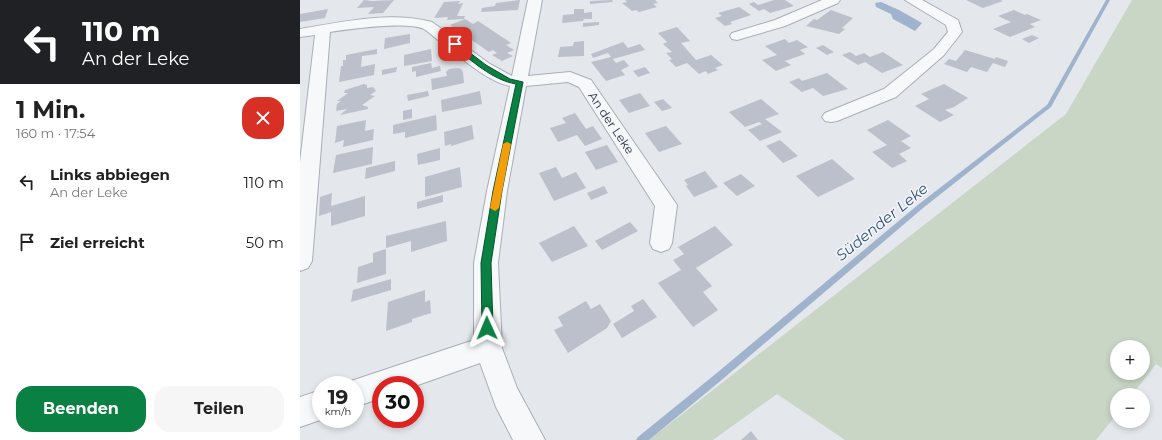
<!DOCTYPE html>
<html lang="de">
<meta charset="utf-8">
<style>
:root{--surface:#fff;--page:#f6f6f6;--text:#222;--muted:#767676;--accent:#0b8043}
body{margin:0;font-family:Montserrat,sans-serif;background:var(--page);color:var(--text);height:100vh;display:flex;flex-direction:column;font-size:15px;white-space:nowrap}
*{box-sizing:border-box;margin:0}
p{font-size:13px;color:var(--muted)}
.icon{flex:none;width:22px;height:22px;fill:none;stroke:currentColor;stroke-width:2;stroke-linecap:round;stroke-linejoin:round}
.map{position:relative;flex:1;overflow:hidden}
.details{display:flex;flex-direction:column;background:var(--surface);width:300px}
.details>*{flex:none}
.hud{background:#202124;color:#fff;overflow:hidden}
.tools{position:absolute;left:810px;top:340px;display:grid;gap:8px}
.tools a{display:grid;place-items:center;width:40px;height:40px;border-radius:50%;background:var(--surface);box-shadow:0 2px 6px #0003;font-size:20px}
.speed{position:absolute;left:12px;top:376px;display:flex;gap:8px;font-size:20px;font-weight:700;text-align:center}
.speed>*{display:grid;place-content:center;width:52px;height:52px;border-radius:50%;background:var(--surface);box-shadow:0 2px 6px #0003;line-height:1}
.speed small{font-size:10px;font-weight:400}
.speed .limit{border:6px solid #d22;background:#fff;color:#111}
.pin{position:absolute;display:grid;place-items:center;width:34px;height:34px;color:#fff;margin:-17px;border-radius:8px;box-shadow:0 2px 6px #0006}
.me{position:absolute;width:44px;margin:-22px;rotate:359deg;stroke-linejoin:round;filter:drop-shadow(0 0 3px #0008)}
.turn{display:flex;align-items:center;gap:14px;height:84px;padding:0 16px;font-size:18px}
.turn .icon{width:52px;height:52px;stroke-width:2.5}
.turn b{display:block;font-size:28px;line-height:34px}
.round{display:grid;place-items:center;flex:none;width:42px;height:42px;border-radius:16px;background:var(--page)}
.headline{display:flex;align-items:center;justify-content:space-between;height:68px;padding:0 16px}
h1{font-size:24px;font-weight:700;line-height:30px}
.button{display:flex;gap:8px;margin-top:auto;padding:8px 16px}
.button a{flex:1;height:46px;border-radius:16px;background:var(--accent);color:#fff;font-size:16px;font-weight:700;line-height:46px;text-align:center}
.button a+a{background:var(--page);color:var(--text)}
ul{padding:0;list-style:none}
li{display:flex;align-items:center;gap:12px;height:60px;padding:0 16px}
li div{flex:1}
li b{display:block;font-size:15px}
li em{font-style:normal}
main{display:flex;flex:1;min-height:0}
.map>svg:first-child{display:block}
.green{fill:#c9d6c5;fill-rule:evenodd}
.water{fill:#9fb4cc}
.lines{fill:none;stroke-linecap:round;stroke-linejoin:round}
.stream{fill:#9fb4cc;fill-rule:evenodd}
.building{fill:#bbc0ca}
.street-casing{stroke:#a9aeb7;stroke-width:2}
.street{fill:#f7f8fa;fill-rule:evenodd}
.route{fill:#0b8043;stroke:#07532c}
.slow{fill:#f59e0b}
.labels{text-anchor:middle;stroke-width:3;stroke-linejoin:round;paint-order:stroke}
.far-street-label{font-size:12px;fill:#2b3445;stroke:#f4f6f9}
.water-label{font-size:15px;font-style:italic;fill:#34527a;stroke:#f4f6f9}
</style>
<main>
<section class="details">
<div class="hud">
<div class="turn"><svg class="icon" aria-label="left" viewBox="0 0 24 24"><path d="M17 20v-9H6M10 6l-5 5 5 5"/></svg><div><b>110 m</b>An der Leke</div></div>
</div>
<div class="headline"><div><h1>1 Min.</h1><p>160 m · 17:54</p></div><a class="round" style="background:#d93025;color:#fff"><svg class="icon" aria-label="close" viewBox="0 0 24 24"><path d="M6 6l12 12M18 6L6 18"/></svg></a></div>
<ul>
<li><svg class="icon" aria-label="left" viewBox="0 0 24 24"><path d="M17 20v-9H6M10 6l-5 5 5 5"/></svg><div><b>Links abbiegen</b><p>An der Leke</p></div><em>110 m</em></li>
<li><svg class="icon" aria-label="arrive" viewBox="0 0 24 24"><path d="M6 21V4h12l-3 4 3 4H6"/></svg><div><b>Ziel erreicht</b></div><em>50 m</em></li>
</ul>
<div class="button"><a>Beenden</a><a>Teilen</a></div>
</section>
<div class="map">
<svg width="862" height="440" viewBox="0 0 862 440">
<rect width="100%" height="100%" fill="#e4e7ec"/>
<path class="green" d="M832 0H862V368L856 364 832 395H817V414L796 440H545L477 394 413 440H349L766 114ZM817 347H843V373H817Z"/>
<path class="water" d="M581 2 599 10 622 23 615 31 593 19 591 14 576 7 575 3Z"/>
<g class="lines">
<path class="stream" d="M806 0H810L751 107 623 208 424 378 349 440H336L338 437 418 372 619 204 747 105Z"/>
</g>
<path class="building" d="M64 0 72 1 94 0 83 13 68 14 74 7 57 8Z
M220 0 218 10 181 12 182 8 195 6 196 3Z
M312 0 313 2 290 4V1Z
M325 0H355L358 3 353 4 357 7 339 12 336 10 332 11 322 3 327 2Z
M474 0H485L494 6 470 13 464 9 459 11 449 4 454 2 458 5Z
M666 0H700L703 1 683 8Z
M160 1 158 4 163 3 157 16H165L164 19 147 20 148 17 134 18 144 2Z
M439 7 451 15 430 22 432 24 425 26 415 18 422 16 418 13Z
M28 9 25 18 0 22V14Z
M274 9H284V13L292 12V19H284L283 21 262 23 263 15 274 14Z
M531 10 553 18 542 28 545 29 539 34 506 26 514 19 517 20Z
M714 10 725 15 727 14 741 20 730 24 735 27 710 37 693 29 711 22 698 16Z
M165 19 173 24 178 21 211 43 206 45 214 50 207 53 213 56 202 61 192 55 197 53 193 50 189 52 150 25Z
M299 22V25L283 27V23Z
M377 27 390 41 381 43 396 60 411 55 423 65 415 68 418 70 408 74 406 71 399 74 387 63 376 67 369 60 372 59 366 53 372 52 363 44 367 42 358 33Z
M110 34V43L84 49 85 38Z
M732 35 739 38 729 43 722 39Z
M485 39 489 43 497 40 508 47 500 50 505 54 485 61 491 65 476 71 462 60 477 55 465 46Z
M284 41V56L258 57 260 47 273 46 274 42Z
M323 42 328 48 340 44 345 50 313 59 316 63 324 60 329 66 321 70 325 75 306 81 291 62 311 57 308 53 293 58 291 54Z
M523 45 534 52 527 55 516 48Z
M77 49V54L62 56 61 67 75 64 74 75 39 82 41 66H43V60H46V55Z
M131 49 132 61 104 66V55Z
M665 50 695 59 696 57 708 61 705 67 693 63 687 72 671 67 667 72 644 64 649 59 656 61Z
M550 52 556 56 564 53 570 57 583 52 603 65 582 73 565 62 558 65 542 55Z
M131 63 132 68 140 66 141 71 116 77V71L112 72V67Z
M97 67 96 72 82 75V70Z
M345 67 350 73 338 77 333 71Z
M158 68 161 69 163 72 164 83 132 90 131 79 147 76 146 72 149 69Z
M527 73 548 89 523 96 513 88 502 92 489 82 499 78 502 81Z
M64 84 67 85V88L73 87 76 91 70 95 75 96 62 105 68 107V109L40 115 47 109 36 111 37 104 41 101H37L48 93H44L45 90Z
M644 84 668 98 654 107 645 110 654 115 640 122 615 106 629 99 621 94Z
M128 91 129 96 108 101 107 95Z
M180 91 182 104 142 112 141 100Z
M340 93 350 106 329 113 319 100Z
M363 99 372 108 362 111 354 102Z
M461 99 479 114 465 119 482 132 460 141 448 130 462 124 459 122 445 127 429 112Z
M112 109V118L103 120V111Z
M275 113 286 129 293 126 302 139 285 146 277 135 258 142 250 128 266 123 262 118Z
M136 115 137 130 105 138V132L93 134V125Z
M66 120 65 131 74 129 73 140 43 147 44 140 35 143 37 126Z
M588 120 611 136 601 141 611 148 599 154 607 161 592 168 572 152 587 145 567 130Z
M172 125 174 139 151 146V144L145 146 144 132Z
M366 126 382 144 359 152 345 133Z
M480 140 498 156 483 163 466 146Z
M307 145 318 162 296 170 285 152Z
M73 147 72 164 33 173 36 155Z
M140 148V160L118 165 117 154Z
M532 159 555 179 518 197 496 176Z
M95 161V171L65 179 66 168Z
M160 167 162 187 125 197V177Z
M256 167 262 178 276 172 286 188 254 201 239 173Z
M405 171 418 187 394 197 386 186 388 185 384 180Z
M441 174 455 186 437 196 423 183Z
M304 186 308 193 291 200 287 193Z
M32 193 31 206 65 196V216L31 226V212L19 216 20 197Z
M143 195V202L117 209V202Z
M146 221 147 241 111 252V241L86 248V236Z
M330 222 338 231 302 250 295 241Z
M274 226 288 246 252 262 239 243Z
M415 226 433 245 396 268 412 286 403 292 418 310 393 327 358 283 381 270 373 260 384 254 378 247Z
M86 249V274L57 283 58 267 73 262V253Z
M91 279V290L51 302 53 290Z
M125 290V302L130 300 131 313 112 319V322L86 331 88 302Z
M343 299 357 317 322 338 313 324 334 311 331 306Z
M286 301 291 309 300 304 311 321 307 328 268 353 254 330 263 326 258 317Z
M451 431 458 440H441Z"/>
<g class="lines">
<defs>
<path id="street" d="M228 0H242L228 76 270 72 291 80 377 205 372 243 369 249 361 252 353 249 350 243 355 206 279 87 268 82 226 86 207 191 198 263 202 348 217 388 245 440H213L196 407 180 363 115 386 81 385V398L55 407V385H44L45 383 174 340V263L187 191 210 86C187 82 157 54 138 40 134 37 129 32 124 29 106 21 50 29 30 32L12 261 8 268 0 271V162L15 35 0 37V29C43 22 89 11 132 22L190 64 212 76Z
M522 0H540L538 3 485 26 437 40 432 39 430 36 432 33 475 20Z
M605 0H622L658 20 662 32 644 55 596 97 537 121 531 122 525 121 522 117 525 113 584 89 634 49 648 32 646 25Z
M21 390V419H23L0 427V397Z"/>
</defs>
<use href="#street" class="street-casing"/>
<use href="#street" class="street"/>
</g>
<path class="route" d="M153 43H157L186 65 210 79 223 82 202 191 191 263 193 328 191 331 187 333 183 331 182 328 181 263 193 191 216 84C192 80 171 60 153 46Z"/>
<path class="slow" d="M207 142 211 144 199 208 195 211 190 208 203 144Z"/>
<g class="labels">
<g class="far-street-label">
<text transform="translate(311 123) rotate(56)" y="4">An der Leke</text>
</g>
<g class="water-label">
<text transform="translate(582 222) rotate(-39)" y="5">Südender Leke</text>
</g>
</g>
</svg>
<div class="tools">
<a>+</a>
<a>−</a>
</div>
<div class="speed"><div>19<small>km/h</small></div><div class="limit">30</div></div>
<div class="pin" style="left:155px;top:44px;background:#d93025"><svg class="icon" aria-label="arrive" viewBox="0 0 24 24"><path d="M6 21V4h12l-3 4 3 4H6"/></svg></div>
<svg class="me" style="left:187px;top:328px" viewBox="-20 -20 40 40"><path d="M0-17L14 15 0 8-14 15z" fill="#0b8043" stroke="#fff" stroke-width="4"/></svg>
</div>
</main>
